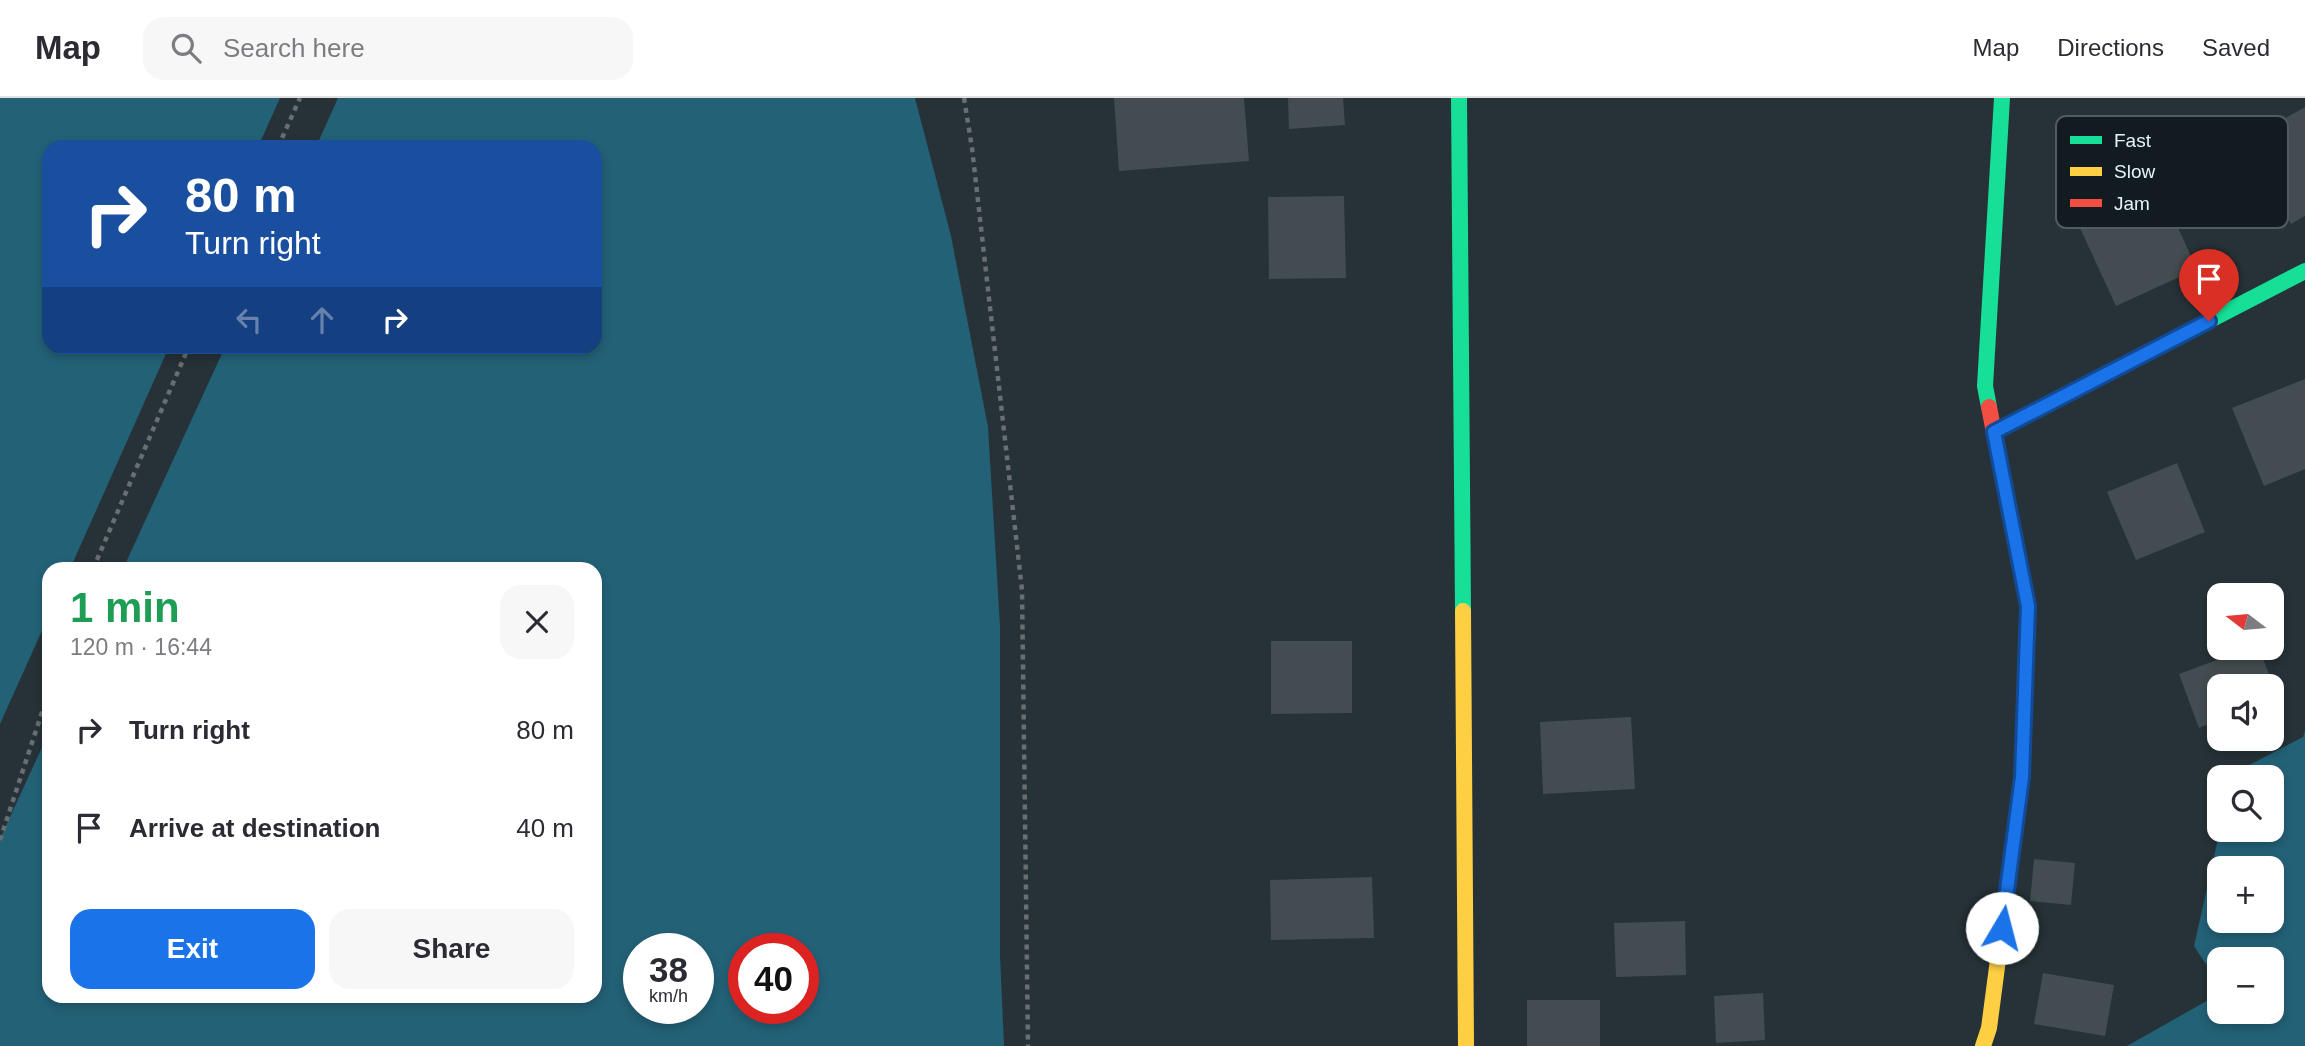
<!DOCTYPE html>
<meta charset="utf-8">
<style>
:root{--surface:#fff;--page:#f7f7f7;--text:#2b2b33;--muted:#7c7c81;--line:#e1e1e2;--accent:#1a73e8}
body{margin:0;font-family:Arial,sans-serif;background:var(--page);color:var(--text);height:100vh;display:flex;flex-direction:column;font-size:26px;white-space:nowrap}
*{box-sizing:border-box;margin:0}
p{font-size:23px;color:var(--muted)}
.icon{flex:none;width:38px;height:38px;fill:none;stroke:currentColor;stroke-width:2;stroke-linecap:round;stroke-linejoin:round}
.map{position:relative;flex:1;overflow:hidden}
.sheet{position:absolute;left:42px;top:464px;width:560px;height:441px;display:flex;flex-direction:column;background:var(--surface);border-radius:21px;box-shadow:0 4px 10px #0003}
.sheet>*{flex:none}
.guide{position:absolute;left:42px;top:42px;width:560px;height:214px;border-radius:21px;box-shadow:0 4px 10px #0003;background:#1a4fa0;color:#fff;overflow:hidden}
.needle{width:46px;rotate:286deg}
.fabs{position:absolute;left:2207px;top:485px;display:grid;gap:14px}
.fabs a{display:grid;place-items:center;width:77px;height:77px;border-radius:14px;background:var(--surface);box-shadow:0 4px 10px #0003;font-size:35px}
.speed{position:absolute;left:623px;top:835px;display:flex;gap:14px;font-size:35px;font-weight:700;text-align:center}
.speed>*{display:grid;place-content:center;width:91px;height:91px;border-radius:50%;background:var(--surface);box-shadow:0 4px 10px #0003;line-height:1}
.speed small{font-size:18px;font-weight:400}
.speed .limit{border:10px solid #d22;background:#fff;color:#111}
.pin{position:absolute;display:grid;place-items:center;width:60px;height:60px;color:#fff;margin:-72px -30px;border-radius:50% 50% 50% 0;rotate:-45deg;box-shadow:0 0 7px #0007}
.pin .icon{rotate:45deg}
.me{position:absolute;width:77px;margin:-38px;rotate:8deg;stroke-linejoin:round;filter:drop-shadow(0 0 5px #0008)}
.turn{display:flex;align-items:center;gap:24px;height:147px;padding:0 28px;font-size:32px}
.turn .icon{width:91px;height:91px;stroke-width:2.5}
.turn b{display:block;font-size:49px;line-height:60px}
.lanes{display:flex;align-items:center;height:66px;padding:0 28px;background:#0003;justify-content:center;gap:35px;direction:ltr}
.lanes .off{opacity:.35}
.round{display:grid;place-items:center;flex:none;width:74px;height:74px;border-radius:21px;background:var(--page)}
.headline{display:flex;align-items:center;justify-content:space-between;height:119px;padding:0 28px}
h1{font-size:42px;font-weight:600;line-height:52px;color:#1e9e55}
.primary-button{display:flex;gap:14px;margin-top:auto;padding:14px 28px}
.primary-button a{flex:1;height:80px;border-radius:21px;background:var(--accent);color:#fff;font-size:28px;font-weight:600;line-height:80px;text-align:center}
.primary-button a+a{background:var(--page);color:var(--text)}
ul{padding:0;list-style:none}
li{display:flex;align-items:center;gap:21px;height:98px;padding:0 28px}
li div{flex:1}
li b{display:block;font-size:26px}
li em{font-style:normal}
header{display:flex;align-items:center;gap:42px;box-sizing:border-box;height:98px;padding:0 35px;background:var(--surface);border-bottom:2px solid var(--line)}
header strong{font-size:33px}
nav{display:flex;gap:38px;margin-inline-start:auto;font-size:24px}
.search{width:490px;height:63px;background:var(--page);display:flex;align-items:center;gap:18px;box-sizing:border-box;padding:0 24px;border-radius:21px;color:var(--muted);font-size:26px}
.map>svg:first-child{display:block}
.forest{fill:#236177;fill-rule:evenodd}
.building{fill:#434c50}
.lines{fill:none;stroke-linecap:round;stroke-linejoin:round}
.path{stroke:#686e71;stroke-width:4.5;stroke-dasharray:5 5;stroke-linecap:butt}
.fast{stroke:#16e098;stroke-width:16}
.slow{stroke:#ffcf43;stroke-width:16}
.jam{stroke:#f24e42;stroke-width:16}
.route-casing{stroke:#114b97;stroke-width:18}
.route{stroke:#1a73e8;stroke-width:12}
.key{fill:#121b1f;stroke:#525c60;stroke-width:2}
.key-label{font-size:19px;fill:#e6f2f8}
</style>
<header>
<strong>Map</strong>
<div class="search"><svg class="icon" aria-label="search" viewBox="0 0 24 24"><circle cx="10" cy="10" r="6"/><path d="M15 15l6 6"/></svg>Search here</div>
<nav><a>Map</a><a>Directions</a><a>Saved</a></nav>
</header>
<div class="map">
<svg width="2305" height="948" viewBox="0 0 2305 948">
<rect width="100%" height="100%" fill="#263237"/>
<path class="forest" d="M0 0H280L258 49H49V248L169 249 70 471H49V517L0 626Z
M338 0H915L951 138 988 329 1000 528V857L1004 948H0V741L49 634V898H595V471H123L225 249 595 248V49H316ZM639 850H698V910H639ZM744 850H803V910H744Z
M2305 633V948H2127L2219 896V914H2272V861H2219V886L2194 848 2220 732H2272V679H2231L2232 676 2303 639ZM2219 770H2272V822H2219Z"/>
<path class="building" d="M1114 0H1244L1249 63 1119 73Z
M1288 0H1343L1345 27 1289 31Z
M2305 9V118L2291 126 2245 43Z
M2155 80 2197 171 2116 208 2074 117Z
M1344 98 1346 180 1269 181 1268 99Z
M2305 281V371L2264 388 2232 310Z
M2177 365 2205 434 2136 462 2107 394Z
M1271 543H1352V615L1271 616Z
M2249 550H2259L2278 600 2272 603V588H2219V622L2199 630 2179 576Z
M1631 619 1635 691 1543 696 1540 624Z
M2034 761 2075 765 2071 807 2030 803Z
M1372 779 1374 840 1271 842 1270 782Z
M1685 823 1686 877 1616 879 1614 825Z
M2043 875 2114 887 2105 938 2034 926Z
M1763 895 1765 942 1716 945 1714 898Z
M1527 902H1600V948H1527Z"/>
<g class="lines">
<path class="path" d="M964 0 972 50 1022 492 1028 948
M278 49 300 0
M93 471 189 248
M0 742 49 593"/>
<path class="fast" d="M1459 0 1463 513
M1989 309 1985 288 2002 0
M1994 334 2305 173"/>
<path class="slow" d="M1463 513 1466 948
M1983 948 1989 930 2022 679 2024 618"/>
<path class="jam" d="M1989 309 2028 508 2024 618"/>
</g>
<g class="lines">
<defs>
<path id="route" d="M2002 830 2022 679 2028 508 1994 334 2209 223"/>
</defs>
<use href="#route" class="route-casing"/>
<use href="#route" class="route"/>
</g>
<rect x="2056" y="18" width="232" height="112" rx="10" class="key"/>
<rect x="2070" y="38" width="32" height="8" fill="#16e098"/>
<rect x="2070" y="69" width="32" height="9" fill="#ffcf43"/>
<rect x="2070" y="101" width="32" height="8" fill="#f24e42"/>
<g class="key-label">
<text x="2114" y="49">Fast</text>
<text x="2114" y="80">Slow</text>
<text x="2114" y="112">Jam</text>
</g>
</svg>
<div class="fabs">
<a><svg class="needle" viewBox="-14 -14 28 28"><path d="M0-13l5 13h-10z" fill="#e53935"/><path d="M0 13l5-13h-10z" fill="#7c7c81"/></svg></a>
<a><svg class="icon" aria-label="sound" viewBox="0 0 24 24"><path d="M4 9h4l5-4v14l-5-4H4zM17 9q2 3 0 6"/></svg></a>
<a><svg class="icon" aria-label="search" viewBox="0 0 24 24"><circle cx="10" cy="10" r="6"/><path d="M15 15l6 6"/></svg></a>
<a>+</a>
<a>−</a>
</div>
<div class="speed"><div>38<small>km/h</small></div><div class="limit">40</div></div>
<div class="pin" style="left:2209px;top:223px;background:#d93025"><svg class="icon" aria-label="arrive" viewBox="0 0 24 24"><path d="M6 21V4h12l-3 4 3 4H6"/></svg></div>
<svg class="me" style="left:2002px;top:830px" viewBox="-20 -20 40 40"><circle r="19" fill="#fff"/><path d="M0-13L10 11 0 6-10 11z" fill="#1a73e8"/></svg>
<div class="guide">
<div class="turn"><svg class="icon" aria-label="right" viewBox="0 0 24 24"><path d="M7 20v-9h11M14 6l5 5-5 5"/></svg><div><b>80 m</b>Turn right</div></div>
<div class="lanes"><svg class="icon off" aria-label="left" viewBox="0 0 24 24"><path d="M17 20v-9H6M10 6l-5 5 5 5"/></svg><svg class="icon off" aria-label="ahead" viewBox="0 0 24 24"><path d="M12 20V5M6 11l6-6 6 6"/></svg><svg class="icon" aria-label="right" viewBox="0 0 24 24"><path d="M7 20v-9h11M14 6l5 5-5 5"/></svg></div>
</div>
<section class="sheet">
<div class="headline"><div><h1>1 min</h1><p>120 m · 16:44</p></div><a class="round"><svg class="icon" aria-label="close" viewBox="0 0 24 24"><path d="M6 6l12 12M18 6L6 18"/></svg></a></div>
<ul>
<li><svg class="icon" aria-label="right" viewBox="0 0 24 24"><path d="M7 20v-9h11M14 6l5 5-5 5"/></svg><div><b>Turn right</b></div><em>80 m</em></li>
<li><svg class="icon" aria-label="arrive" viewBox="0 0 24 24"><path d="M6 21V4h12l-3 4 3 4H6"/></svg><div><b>Arrive at destination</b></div><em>40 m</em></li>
</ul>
<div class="primary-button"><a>Exit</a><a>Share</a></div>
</section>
</div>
